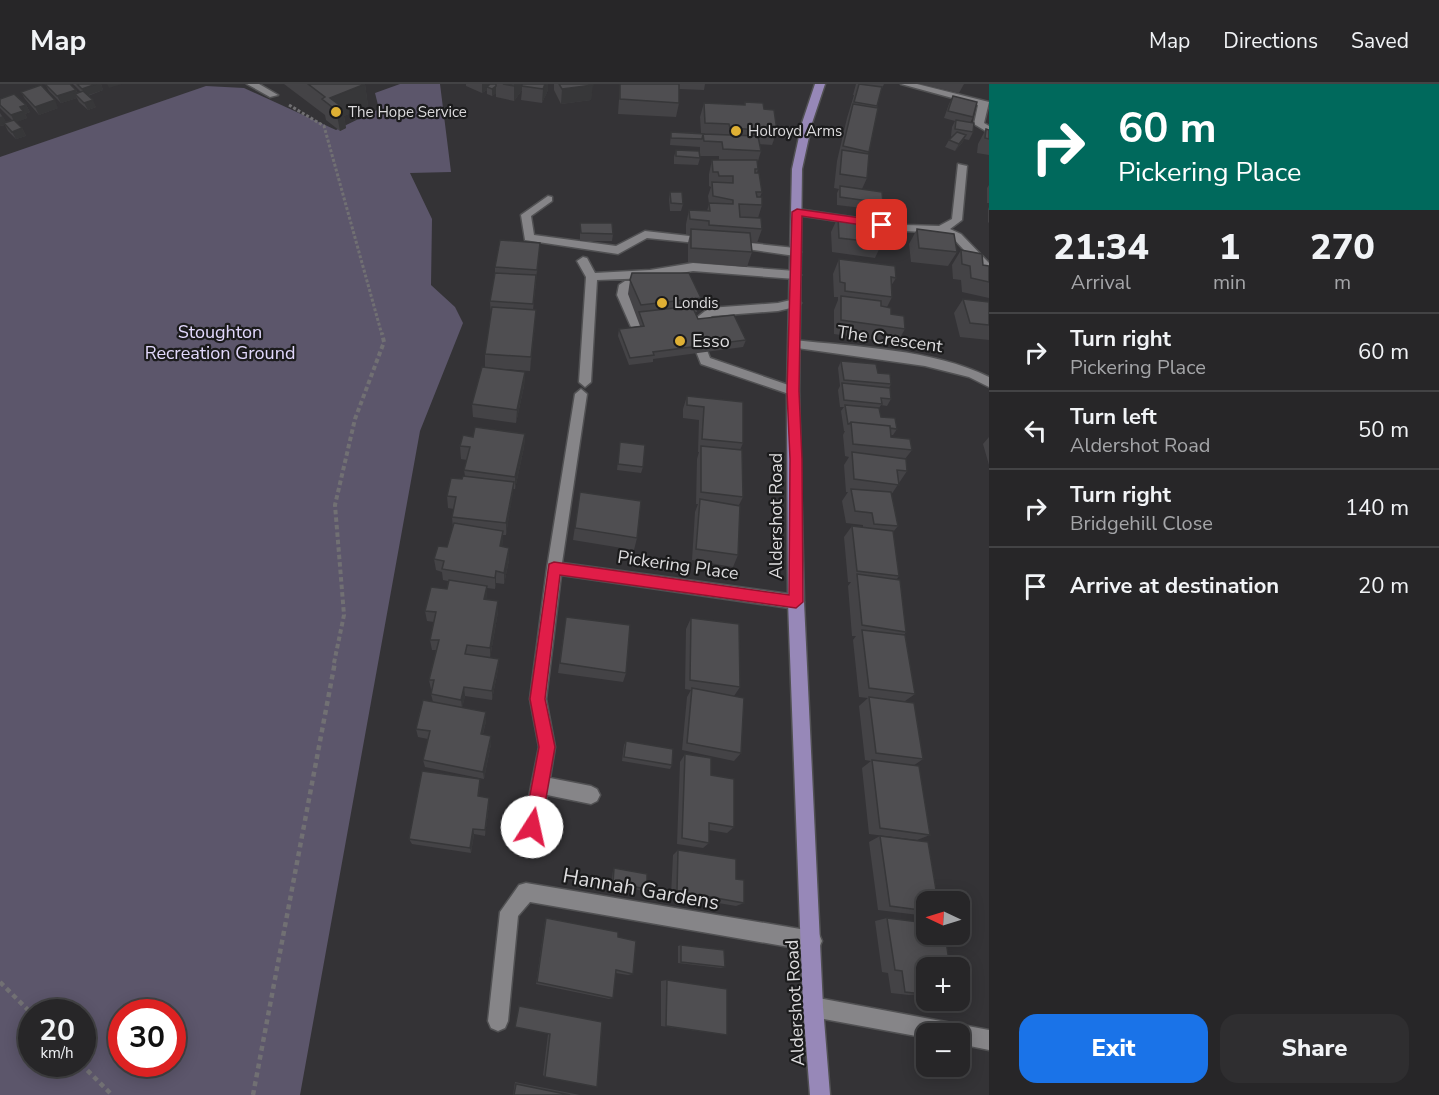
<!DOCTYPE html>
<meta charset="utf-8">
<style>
:root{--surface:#272628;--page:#2f2e30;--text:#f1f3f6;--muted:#a4a5a8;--line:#434345;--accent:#1a73e8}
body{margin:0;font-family:"Nunito Sans",sans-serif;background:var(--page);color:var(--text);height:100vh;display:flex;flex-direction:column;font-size:22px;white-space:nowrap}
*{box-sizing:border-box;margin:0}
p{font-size:20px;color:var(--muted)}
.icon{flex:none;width:33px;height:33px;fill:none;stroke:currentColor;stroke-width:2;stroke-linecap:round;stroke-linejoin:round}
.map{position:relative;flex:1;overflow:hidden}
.details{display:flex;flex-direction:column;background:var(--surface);width:450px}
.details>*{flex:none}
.top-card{background:#00695c;color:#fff;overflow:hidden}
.needle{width:39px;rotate:274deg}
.buttons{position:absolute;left:916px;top:807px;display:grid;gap:12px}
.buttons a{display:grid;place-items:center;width:54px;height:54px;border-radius:12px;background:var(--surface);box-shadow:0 3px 15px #0003,0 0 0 2px var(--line);font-size:30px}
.speed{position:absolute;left:18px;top:915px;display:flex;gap:12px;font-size:30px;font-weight:700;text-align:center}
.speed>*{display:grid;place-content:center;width:78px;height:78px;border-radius:50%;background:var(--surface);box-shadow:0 3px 15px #0003,0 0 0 2px var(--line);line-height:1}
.speed small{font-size:15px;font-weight:400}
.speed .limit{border:9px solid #d22;background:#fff;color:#111}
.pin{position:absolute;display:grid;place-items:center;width:51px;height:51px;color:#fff;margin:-26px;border-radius:12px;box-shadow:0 3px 9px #0006}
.me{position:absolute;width:66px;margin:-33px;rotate:10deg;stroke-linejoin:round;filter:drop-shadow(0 0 4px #0008)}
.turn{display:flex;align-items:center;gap:21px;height:126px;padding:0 30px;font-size:27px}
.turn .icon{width:78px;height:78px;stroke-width:2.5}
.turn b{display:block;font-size:42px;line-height:51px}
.eta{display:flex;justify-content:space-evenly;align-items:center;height:102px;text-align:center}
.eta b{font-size:36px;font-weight:800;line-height:42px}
.button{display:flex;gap:12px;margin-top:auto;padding:12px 30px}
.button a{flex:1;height:69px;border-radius:18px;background:var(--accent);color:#fff;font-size:24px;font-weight:800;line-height:69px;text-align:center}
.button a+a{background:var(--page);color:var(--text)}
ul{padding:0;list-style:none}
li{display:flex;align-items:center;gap:18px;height:78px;padding:0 30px;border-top:2px solid var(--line)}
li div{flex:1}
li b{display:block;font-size:22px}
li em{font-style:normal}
header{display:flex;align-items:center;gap:36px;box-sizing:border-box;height:84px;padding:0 30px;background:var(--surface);border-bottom:2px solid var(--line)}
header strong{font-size:28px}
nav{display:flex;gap:33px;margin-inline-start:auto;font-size:21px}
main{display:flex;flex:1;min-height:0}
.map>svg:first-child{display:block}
.green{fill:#5c566b;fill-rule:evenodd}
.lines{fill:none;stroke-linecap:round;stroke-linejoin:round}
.minor-casing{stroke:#515153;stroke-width:3}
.major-casing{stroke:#515153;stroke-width:3}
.path-far2{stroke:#717073;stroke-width:3;stroke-dasharray:3 2;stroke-linecap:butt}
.path-far1{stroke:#717073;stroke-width:4;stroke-dasharray:4.5 3;stroke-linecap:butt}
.path{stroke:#717073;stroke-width:4.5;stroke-dasharray:5 4;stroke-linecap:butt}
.minor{fill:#868588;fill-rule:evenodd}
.major{fill:#9788b8;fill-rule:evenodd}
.wall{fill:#444346}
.shaded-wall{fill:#373739}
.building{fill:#4f4e51;stroke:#373739;stroke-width:1.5}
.route{fill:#e11d48;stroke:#92132f;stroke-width:1.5}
.poi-dot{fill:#dfb034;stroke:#1b1b1c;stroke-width:2}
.labels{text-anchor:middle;stroke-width:4.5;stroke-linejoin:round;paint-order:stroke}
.far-poi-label{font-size:15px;fill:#dcdbdd;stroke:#1b1b1c;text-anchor:start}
.park-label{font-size:18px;fill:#e2d8fc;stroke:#1b1b1c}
.street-label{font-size:18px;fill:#dcdbdd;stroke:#1b1b1c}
.poi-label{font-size:18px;fill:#dcdbdd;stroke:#1b1b1c;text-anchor:start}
.near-street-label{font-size:21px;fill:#dcdbdd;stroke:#1b1b1c}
</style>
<header>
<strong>Map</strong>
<nav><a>Map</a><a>Directions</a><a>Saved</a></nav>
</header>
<main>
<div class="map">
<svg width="989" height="1011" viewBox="0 0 989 1011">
<rect width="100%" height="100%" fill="#343336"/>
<path class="green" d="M400 0H440L451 88 410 89 432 135 431 201 455 223 463 239 420 347 300 1011H0V73L206 2 244 4 336 46 379 25 375 9ZM32 928H82V980H32ZM122 928H172V980H122Z"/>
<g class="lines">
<defs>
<path id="minor" d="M247 0H259L278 11 270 13Z
M901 0H917L989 18 984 39 989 42V49L974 40 978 21Z
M958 80 967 82 962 136 950 145 961 150 989 179V190L985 189 953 154 940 149 905 147 797 131 792 128 797 125 905 141 939 142 952 135Z
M548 112 552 113V117L531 132 534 151 616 162 645 147 707 154 712 157 707 160 647 154 618 170 525 156 521 131Z
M731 157 795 164 801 168 795 172 727 162 725 160Z
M583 173 587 174 595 189 650 186 693 179 795 187 801 191 795 195 693 187 650 194 597 196 591 298 585 303 579 298 586 193 577 177Z
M645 197 649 198V204L630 205 629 211 639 236 664 238V244L631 243 617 211 619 201 625 197Z
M795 215 801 219 799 222 778 227 712 232 698 243 710 274 797 304V310H789L701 280 686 242 709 224 778 219Z
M794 256C856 263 933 265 989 293V303L969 293 925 282 790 263V257Z
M581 305 587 310 562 479 796 511 801 513 804 518 801 523 796 525 561 491 546 615 555 663 550 694 591 702 597 705 600 711 597 717 591 720 547 711 538 749 532 752 526 749 523 743 539 663 530 615 547 484 575 310Z
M526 799 812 847 819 850 822 857 819 864 812 867 530 818 518 832 508 937 505 944 498 947 491 944 488 937 500 828 519 801Z
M813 913 989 946V966L960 960V950H927V954L813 933 806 930 803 923 806 916Z"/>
<path id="major" d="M815 0H825L812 39 802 85 799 307 804 518 823 923 830 1011H810L803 923 788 518 787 307 792 85 802 39Z"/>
</defs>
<use href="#minor" class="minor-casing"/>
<use href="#major" class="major-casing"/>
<path class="path-far2" d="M289 21 324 42 382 251"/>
<path class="path-far1" d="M334 579 344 531 335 421 355 335 384 258 382 249"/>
<path class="path" d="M0 898 32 930
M81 980 112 1011
M253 1011 335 578"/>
<use href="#minor" class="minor"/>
<use href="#major" class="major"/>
</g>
<path class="wall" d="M45 0 76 6 78 10 81 8 73 0H101L103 6 88 12 96 23 88 26 79 18 77 14 61 19 49 7Z
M284 0H365L368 22 344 32 346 44 340 47 326 36 325 31Z
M466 0H548V6L542 19 521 16 522 6 514 17 496 13V9L492 12 487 10V6L482 9 466 2Z
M554 0H592L591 16 561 20 554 6Z
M620 0H705L704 6 679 5V19L676 33 618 30Z
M856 0H884L880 9 877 24 868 70 867 94 862 105 883 119 879 126 837 121V109L839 105 834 104 837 77 847 34 854 11H853Z
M921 0H964L959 9Z
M21 8 58 24 39 31 25 15Z
M953 12 973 33 970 39 973 48 969 56 964 55 962 59 955 67 945 63 949 56 952 53 951 52 952 43 955 37 944 34 949 20Z
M0 15 26 21 30 28 25 30 27 34 16 38 22 44 26 52 16 55 8 47 5 41 0 42V29L6 38 12 36 0 24Z
M745 18 764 25 777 47 772 61 759 60 761 67 758 77V85L757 89 762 108 760 113 762 121 758 134 762 145 757 159H751L752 168 747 183 688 178V159L690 150H686V140L689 126 707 127 709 120 708 112 711 103 709 102V90L712 76H719V72H700V63L670 61 671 48 701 49 700 33 704 19 744 21Z
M986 45 989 46V71L977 69 978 60Z
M676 66 700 74 698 81 674 80V73Z
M989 101V119H987V104Z
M670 108 683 120 681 127H670L669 115Z
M989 123V139L988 138V125Z
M838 133 871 144 882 159 875 174 832 168 831 148Z
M580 139 613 150 612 157H580Z
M917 145 957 168 948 182 911 178 909 160Z
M540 159 533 226 535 240 530 287 490 284 525 288 524 302 516 339 473 333 472 320 485 284V270L491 231 490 217 495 189V183Z
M961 166 983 181 989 182V214L962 208 961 196 953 195 952 181Z
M839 175 896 194 891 202 892 213 887 223 891 230 905 245 897 259 834 250V226L838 216V213H834L833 190Z
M630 196 701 214 697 228H695L698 235 746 256 743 263 653 275V278L629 281 618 252 619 245 640 242 628 210Z
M963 215 989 218V256L960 253 954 229Z
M841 277 878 289 891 300 889 304 891 315 887 322 881 321 879 324 881 333 897 345 893 351H891V353L912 366 905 375 907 387 891 411 898 442 893 448 899 492 896 496 906 548 904 551 915 610 905 617 923 675 913 682 930 751 917 756 869 750 862 684 871 677 865 676 859 622 868 614 859 613 853 556 856 552H852L848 502 851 498H848L844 453 852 442 863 443V441L846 439 842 417 848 408H846L844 381 849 373 845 372 843 351 845 347H844L841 327 844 323H840L838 306 840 302 838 284Z
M687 312 743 318V359L740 366 743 413 739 421 738 471 733 483 692 476 695 428 698 420H696L697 375 699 368H698L699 336 683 334V325Z
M525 350 524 363 515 405H513L506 451H503L502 463 509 464V476L504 500 496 499 495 505 487 504 486 516 498 517V528L490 574 499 575 498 585 492 616 465 612 462 624 486 637 483 650 491 660 484 695 425 683 423 676 428 655 418 653 416 645 433 618 431 610 432 605H431L429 596 436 566H432L430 556 434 538 427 537 425 527 447 505 448 497 443 496 442 488 436 486 434 475 447 463 453 444 452 433 454 425 448 424 447 412 465 392 464 386 467 376 461 375 460 362 473 353Z
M989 353V381L983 360Z
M620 358 643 383 641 389 617 386Z
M580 408 637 454 634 466 573 456Z
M566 533 626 589 623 598 558 589Z
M691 534 740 603 734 612 741 669 734 677 682 666 687 613 691 606 685 605 686 545Z
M626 657 672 681 670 685 622 677 624 661Z
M685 670 711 691 734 743 727 749 709 746V759L703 764 677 760 680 678Z
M480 695 479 712 489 714V720L485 752 474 750 471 769 412 760 409 755Z
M880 752 927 818V832L878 826 869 758Z
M678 766 736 795 744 819 736 822 671 811 673 771Z
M614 784 647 805 644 807 611 801 613 786Z
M546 834 618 853 633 890 628 891 616 889 613 914 609 915 536 900 545 837Z
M887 834 927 884V891L920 890 923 910 909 911 891 909 888 889 882 888 875 837Z
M681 861 725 883 721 884 678 879V862Z
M667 896 727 951 661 942V897Z
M519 922 602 938 545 993 543 991 548 950 515 943Z
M515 998 580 1011H513Z"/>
<path class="shaded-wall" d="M96 0H101L103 6 86 12 82 5Z
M107 0H122L109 4Z
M365 0 368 22 344 32 346 44 340 47 336 26 330 14Z
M482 0H496L487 3V6L482 9Z
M516 0H524L522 2V6L514 17V2Z
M545 0H548V6L542 19 543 5Z
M593 1 591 16 561 20 562 5Z
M496 2V9L492 12V5Z
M76 6 79 13 75 10 77 14 61 19 57 12Z
M55 16 58 24 39 31 35 23Z
M93 16 96 23 88 26 84 19Z
M26 21 30 28 25 30 27 34 15 39 11 31 20 23Z
M3 32 7 40 0 42V33Z
M22 44 26 52 16 55 12 48Z
M966 51 962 59 955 67 959 60Z
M540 159 539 174 536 200 537 186Z
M536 226 535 240 530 287 531 273Z
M525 288 524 302 516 339 517 326Z
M525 350 524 363 515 405V393Z
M514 398 513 410 506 451V439Z
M503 447V459L499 474 500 462Z
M509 464V476L504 500V489Z
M496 487V499L495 505V494Z
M487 502V513L484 526V515Z
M498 517V528L490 574V564Z
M499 575 498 585 492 616V607Z
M464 603 465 612 462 624 461 616Z
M486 628V637L481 658V650Z
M491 652V660L484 695 483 688Z
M489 714V720L485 752V746Z
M473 745 474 750 471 769 470 764Z"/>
<path class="building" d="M45 0H70L76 6 57 12Z
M77 0H96L82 5Z
M308 0H365L330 14 342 23 336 26 322 15 325 13Z
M490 0H496V2L492 5 487 3Z
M503 0H516L514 2Z
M522 0H545L543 5 522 2Z
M559 0H592L593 1 562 5Z
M620 0H679V19L620 15Z
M859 0 882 3 877 22 854 18Z
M41 1 55 16 35 23 21 8Z
M83 7 93 16 84 19 75 10Z
M14 10 26 21 20 23 23 27 11 31 0 21V15Z
M953 12 977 18 973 33 948 27Z
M745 18 763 19 764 25 774 26 777 47 730 44 729 40 705 39 704 19 745 21Z
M853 20 878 24 869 68 843 62Z
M14 36 22 44 12 48 4 39Z
M956 36 974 39 973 48 955 45Z
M986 45 989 46V55L985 54Z
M671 48 705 50H703L702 55 671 54Z
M957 48 966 51 959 60 949 56Z
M703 50 758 52 761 67 723 65 722 58 704 57Z
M676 66 699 67 700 74 676 72Z
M842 66 869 70 867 94 840 90Z
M712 76H757L758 85H755V89H759L762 108H756L757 113H762V121L739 120 740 133 761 134 762 145 709 141V137L690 135 689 126 710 127 709 119 733 120V116L713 112 712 98 733 99V92H719L718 88H713Z
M840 102 882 108 883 119 840 113Z
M670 108H682L683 120 671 119Z
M838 133 871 138V144L880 145 882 159 839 154Z
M580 139H612L613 150 581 149Z
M691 145 750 149 752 168 691 164Z
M917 145 954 150 957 168 919 164Z
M500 156 540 159 537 186 495 183Z
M961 166 982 170 983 181 989 182V198L971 194 970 182 962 180Z
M839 175 895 182 896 194 891 193 892 213 845 207V199L840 198Z
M495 189 536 191 533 220 490 217Z
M632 189H689L701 214 641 221 630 196Z
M841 212 881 217V222L891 224V230L904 232 905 245 841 236Z
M963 215 989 218V241L970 239Z
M692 222 698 235 734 231 746 256 653 268 654 271 630 274 619 245 644 242 639 228Z
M492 223 536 226 531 273 485 270Z
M841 277 876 280 878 289 890 290 891 300 844 296Z
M482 283 525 288 517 326 472 320Z
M842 299 890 304 891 315 881 314 882 320 844 316Z
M687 312 743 318V359L702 355 704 323 687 321Z
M845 321 879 324 881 333 895 334 897 345 890 344V342L851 338 849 340H848Z
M851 338 890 342 891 353 910 355 912 366 853 360Z
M475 343 525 350 515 393 464 386 470 363 460 362 463 351 473 353Z
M620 358 645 361 643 383 618 380Z
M701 362 742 366 743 413 701 408Z
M852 368 906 375 907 387 897 386 899 401 854 395Z
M463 392 514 398 506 439 452 433 456 413 447 412 451 394 462 395Z
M851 405 891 408 898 442 874 440 872 429 855 427Z
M580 408 641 417 637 454 575 444Z
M700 415 740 422 738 471 696 465Z
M454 439 503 447 500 462 509 464 504 489 496 487 495 494 442 485 444 477 434 475 438 462 447 463Z
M852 442 893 447 899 492 857 487Z
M857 490 900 496 906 548 862 541Z
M449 496 487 502 484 515 498 517 490 564 467 561 465 570 499 575 492 607 464 603 461 616 431 610 434 596H429L439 556H430L436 528 425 527 431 503 447 505Z
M566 533 630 541 626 589 560 579Z
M691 534 739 540 740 603 690 596Z
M862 546 905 551 915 610 869 604Z
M692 604 744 614 741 669 687 659Z
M869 613 914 619 923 675 876 669Z
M423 616 486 628 481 650 491 652 483 688 423 676 430 647 416 645Z
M626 657 673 665 672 681 624 673Z
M685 670 711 674V691L734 695V743L709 739V759L682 754Z
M872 676 919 682 930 751 880 744Z
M422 687 480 695 478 712 489 714 485 746 473 745 470 764 409 755Z
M880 752 928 758 938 818H927V827L890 822Z
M678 766 736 775V795L744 796V819L677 807Z
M614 784 647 790V805L613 799Z
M546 834 618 848V853L636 857 633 890 616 886 613 914 537 898Z
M887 834 927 839V850H945L950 884H927V888L919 887 923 910 905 908 902 887 895 886Z
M681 861 724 866 725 883 681 878Z
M667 896 727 905V951L666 942Z
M519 922 602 938 597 1003 545 993 550 950 515 943Z
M516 1000 570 1011H514Z"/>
<path class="route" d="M797 125 882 137 887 141 882 144 802 132 799 307 802 375 803 518 796 524 560 491 545 615 555 663 541 743 538 749 532 751 527 749 524 743 539 663 530 615 549 480 554 478 789 511 790 375 787 307 792 128Z"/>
<g class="poi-dot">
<circle cx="336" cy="28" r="6"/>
<circle cx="736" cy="47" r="6"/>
<circle cx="662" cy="219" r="6"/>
<circle cx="680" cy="257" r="6"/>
</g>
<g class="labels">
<g class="far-poi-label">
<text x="348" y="33">The Hope Service</text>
<text x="748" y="52">Holroyd Arms</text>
<text x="674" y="224">Londis</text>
</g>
<g class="park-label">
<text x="220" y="254">Stoughton<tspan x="220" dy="21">Recreation Ground</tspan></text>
</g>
<g class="street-label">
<text transform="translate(890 255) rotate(8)" y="6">The Crescent</text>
<text transform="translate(776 432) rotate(-90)" y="6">Aldershot Road</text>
<text transform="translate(678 481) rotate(8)" y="6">Pickering Place</text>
<text transform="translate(795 919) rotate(-93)" y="6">Aldershot Road</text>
</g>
<g class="poi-label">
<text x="692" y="263">Esso</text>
</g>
<g class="near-street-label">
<text transform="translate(641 805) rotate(10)" y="7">Hannah Gardens</text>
</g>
</g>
</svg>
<div class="buttons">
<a><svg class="needle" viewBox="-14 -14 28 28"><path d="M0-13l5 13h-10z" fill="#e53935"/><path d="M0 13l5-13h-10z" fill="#a4a5a8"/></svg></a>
<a>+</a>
<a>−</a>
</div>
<div class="speed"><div>20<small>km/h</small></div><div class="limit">30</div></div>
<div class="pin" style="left:882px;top:141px;background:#d93025"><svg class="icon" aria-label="arrive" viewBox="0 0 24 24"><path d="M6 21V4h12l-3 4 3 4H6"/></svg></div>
<svg class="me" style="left:532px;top:743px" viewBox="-20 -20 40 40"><circle r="19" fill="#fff"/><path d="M0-13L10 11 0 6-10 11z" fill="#e11d48"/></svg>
</div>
<section class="details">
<div class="top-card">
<div class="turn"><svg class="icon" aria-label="right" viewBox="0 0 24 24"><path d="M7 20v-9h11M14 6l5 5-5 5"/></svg><div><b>60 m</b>Pickering Place</div></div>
</div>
<div class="eta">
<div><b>21:34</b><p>Arrival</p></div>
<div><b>1</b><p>min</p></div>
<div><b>270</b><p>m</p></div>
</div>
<ul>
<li><svg class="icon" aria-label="right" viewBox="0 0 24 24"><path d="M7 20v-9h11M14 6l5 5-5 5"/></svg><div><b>Turn right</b><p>Pickering Place</p></div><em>60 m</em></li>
<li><svg class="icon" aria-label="left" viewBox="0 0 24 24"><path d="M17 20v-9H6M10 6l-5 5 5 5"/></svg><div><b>Turn left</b><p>Aldershot Road</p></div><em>50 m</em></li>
<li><svg class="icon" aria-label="right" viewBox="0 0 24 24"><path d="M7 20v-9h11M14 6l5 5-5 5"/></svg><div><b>Turn right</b><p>Bridgehill Close</p></div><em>140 m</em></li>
<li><svg class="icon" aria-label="arrive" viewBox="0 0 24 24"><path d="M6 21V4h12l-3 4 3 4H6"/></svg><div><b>Arrive at destination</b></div><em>20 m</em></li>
</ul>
<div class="button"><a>Exit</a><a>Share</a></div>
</section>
</main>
